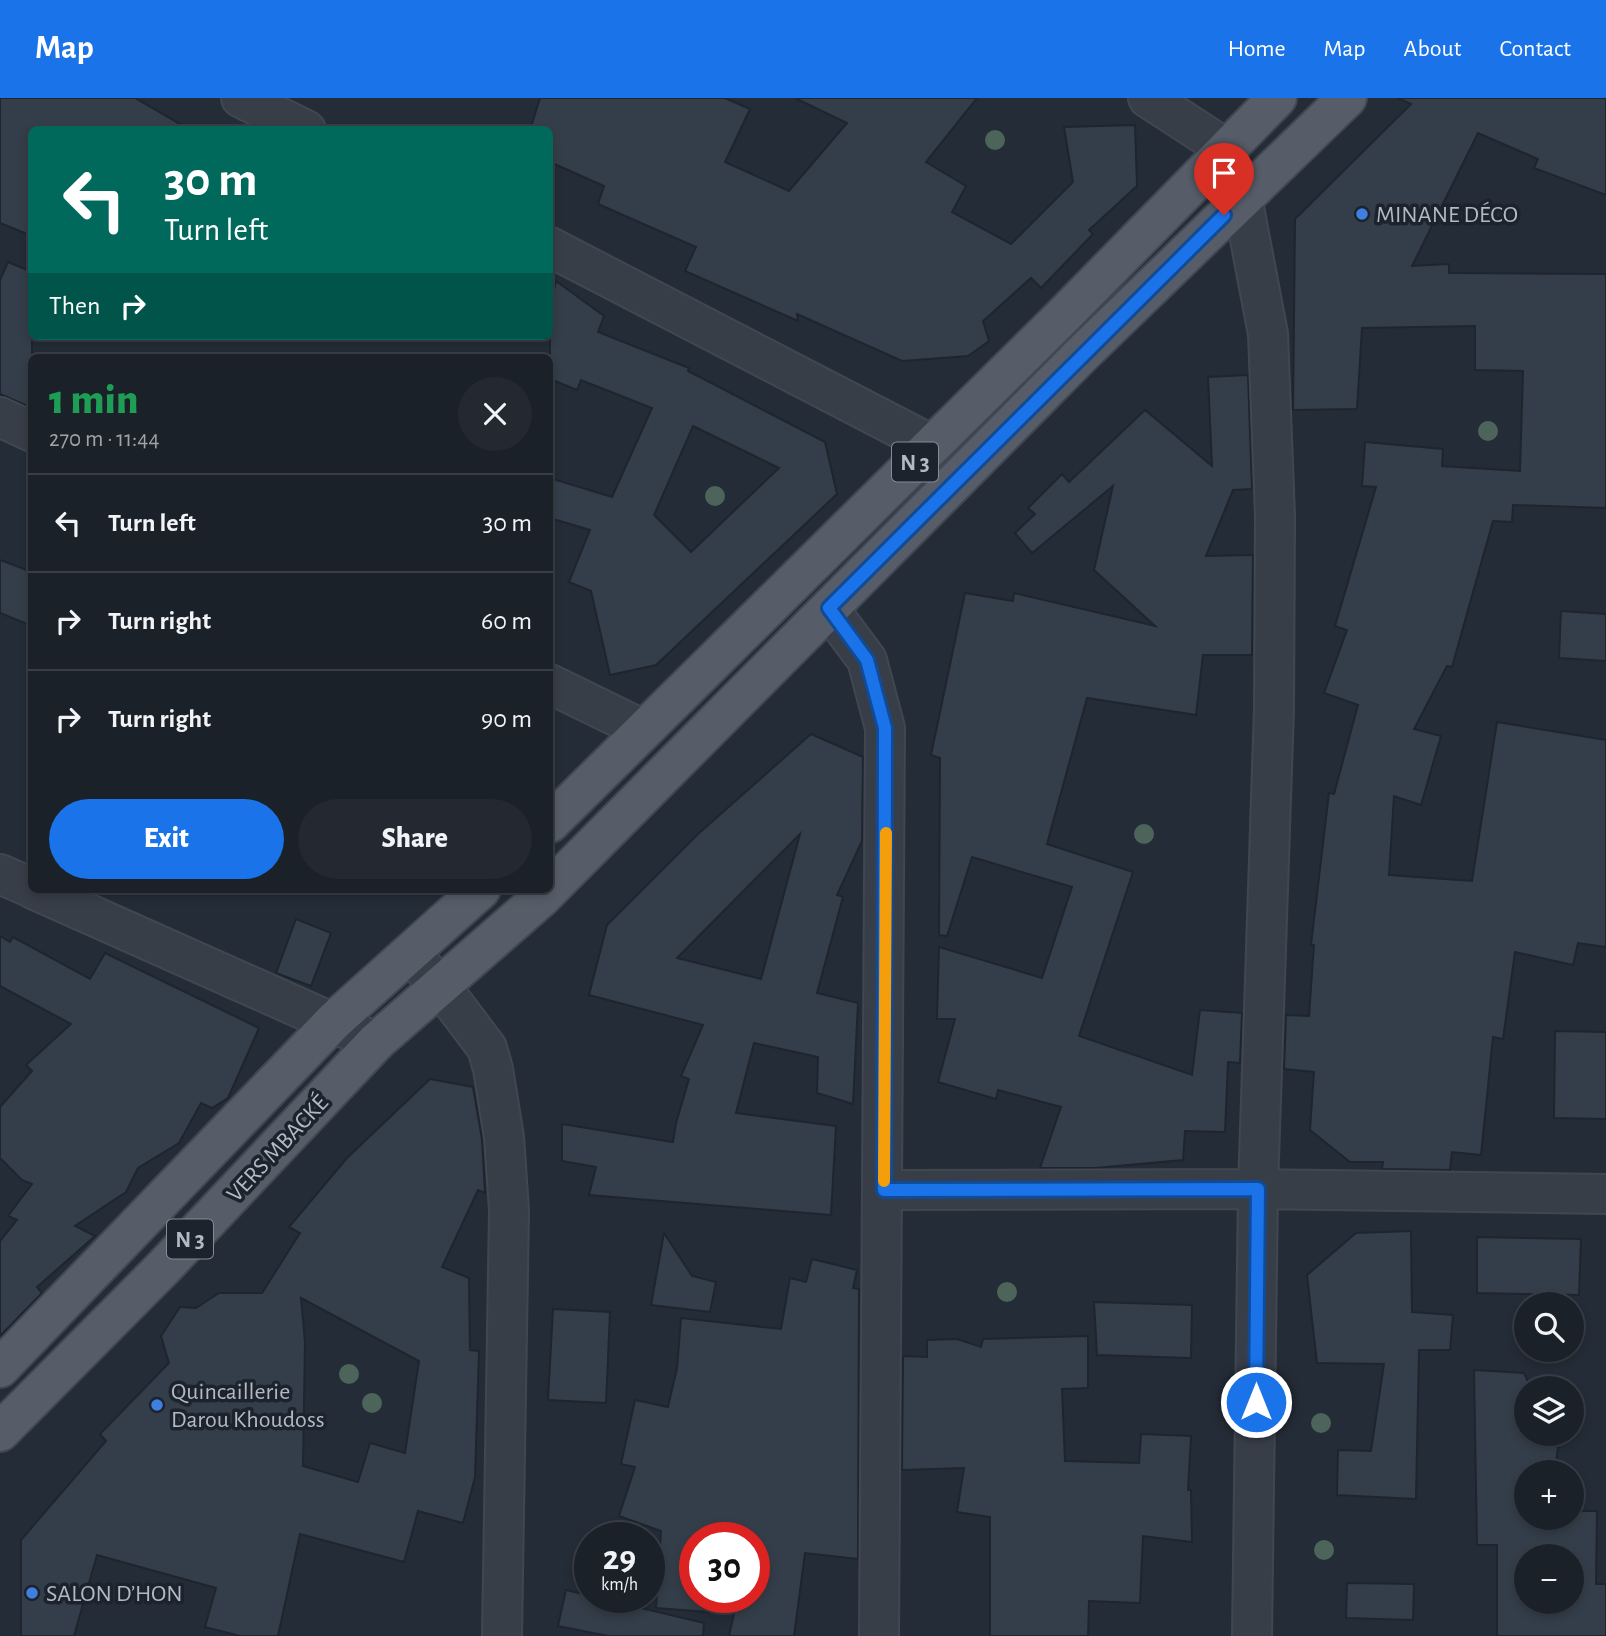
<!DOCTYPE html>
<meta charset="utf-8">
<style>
:root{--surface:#1b2129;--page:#242931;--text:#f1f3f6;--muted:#a0a3a8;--line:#393e46;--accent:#1a73e8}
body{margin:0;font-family:"Alegreya Sans",sans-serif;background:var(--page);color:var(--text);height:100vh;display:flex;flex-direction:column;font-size:26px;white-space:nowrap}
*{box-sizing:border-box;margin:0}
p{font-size:23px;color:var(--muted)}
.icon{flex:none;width:38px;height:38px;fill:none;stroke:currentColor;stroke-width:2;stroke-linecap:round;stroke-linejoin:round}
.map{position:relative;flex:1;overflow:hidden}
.panel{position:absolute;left:28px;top:256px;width:525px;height:539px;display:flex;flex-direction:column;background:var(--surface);border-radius:10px;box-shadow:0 4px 10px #0003,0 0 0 2px var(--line)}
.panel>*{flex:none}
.hud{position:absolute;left:28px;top:28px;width:525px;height:214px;border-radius:10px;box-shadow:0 4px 10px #0003,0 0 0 2px var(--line);background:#00695c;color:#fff;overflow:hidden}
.fabs{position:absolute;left:1514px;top:1194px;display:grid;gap:14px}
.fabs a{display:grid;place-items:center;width:70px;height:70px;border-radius:50%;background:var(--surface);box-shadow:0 4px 10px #0003,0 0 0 2px var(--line);font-size:35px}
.speed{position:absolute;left:574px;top:1424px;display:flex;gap:14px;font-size:35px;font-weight:700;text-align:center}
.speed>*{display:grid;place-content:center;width:91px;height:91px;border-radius:50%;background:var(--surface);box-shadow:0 4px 10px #0003,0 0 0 2px var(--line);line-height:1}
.speed small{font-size:18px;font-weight:400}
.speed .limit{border:10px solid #d22;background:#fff;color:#111}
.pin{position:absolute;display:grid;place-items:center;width:60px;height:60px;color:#fff;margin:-72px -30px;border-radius:50% 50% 50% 0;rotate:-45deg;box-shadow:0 0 7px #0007}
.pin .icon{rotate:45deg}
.me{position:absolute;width:77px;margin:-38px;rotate:0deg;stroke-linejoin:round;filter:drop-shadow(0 0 5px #0008)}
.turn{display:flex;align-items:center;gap:24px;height:147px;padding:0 21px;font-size:32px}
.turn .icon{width:91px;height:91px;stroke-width:2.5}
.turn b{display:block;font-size:49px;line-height:60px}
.then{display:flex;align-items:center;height:66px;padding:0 21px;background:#0003;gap:14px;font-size:26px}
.round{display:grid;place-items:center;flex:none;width:74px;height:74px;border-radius:37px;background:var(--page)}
.headline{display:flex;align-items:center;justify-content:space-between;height:119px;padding:0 21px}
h1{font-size:42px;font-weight:800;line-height:52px;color:#1e9e55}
.action{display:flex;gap:14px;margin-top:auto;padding:14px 21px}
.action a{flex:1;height:80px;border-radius:42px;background:var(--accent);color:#fff;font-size:28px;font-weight:800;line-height:80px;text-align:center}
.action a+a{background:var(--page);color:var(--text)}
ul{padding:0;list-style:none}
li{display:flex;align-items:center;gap:21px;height:98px;padding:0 21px;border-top:2px solid var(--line)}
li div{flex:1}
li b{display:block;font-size:26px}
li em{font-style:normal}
header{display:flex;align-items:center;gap:42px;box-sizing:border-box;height:98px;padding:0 35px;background:var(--accent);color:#fff}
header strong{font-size:33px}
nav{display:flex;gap:38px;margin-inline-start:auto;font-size:24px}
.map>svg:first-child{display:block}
.building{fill:#343e4a;stroke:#1f252e;stroke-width:2;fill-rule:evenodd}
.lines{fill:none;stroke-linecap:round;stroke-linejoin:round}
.minor-casing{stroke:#414751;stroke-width:42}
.major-casing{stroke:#414751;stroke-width:42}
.minor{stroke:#383e48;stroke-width:38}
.major{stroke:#565d68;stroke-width:38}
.tree{fill:#4c6459}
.route-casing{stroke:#114b97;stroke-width:18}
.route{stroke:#1a73e8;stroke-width:12}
.slow{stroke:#f59e0b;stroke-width:12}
.shop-dot{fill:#3f7fe0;stroke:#1d232c;stroke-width:2.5}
.labels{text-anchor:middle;stroke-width:7;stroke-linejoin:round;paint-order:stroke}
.shield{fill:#1d232c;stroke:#868c96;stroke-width:2}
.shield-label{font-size:23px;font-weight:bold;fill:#b3b9c4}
.poi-label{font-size:24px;fill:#b3b9c4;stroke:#1d232c;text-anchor:start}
.street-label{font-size:24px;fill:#b3b9c4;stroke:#1d232c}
</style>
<header>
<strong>Map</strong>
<nav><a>Home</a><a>Map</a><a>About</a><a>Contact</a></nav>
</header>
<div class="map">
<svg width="1606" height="1538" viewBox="0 0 1606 1538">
<rect width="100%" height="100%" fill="#242c37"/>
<path class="building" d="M0 0H135L190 32H32V138L0 125Z
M540 0H725L750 11 725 64 789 93 847 25 795 0H977L926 64 966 88 952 114 1011 146 1073 84 1064 29 1135 27 1137 88 1089 132 1093 136 1041 190 1031 180 983 223 989 243 968 258 902 263 797 216 798 223 685 173 696 149 598 106 604 88 550 64V32H530Z
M1398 0H1606V97L1534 70 1538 61 1478 35 1412 168 1449 166V175L1606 176V410L1513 407 1512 424 1493 423 1452 569 1447 568 1414 631 1441 638 1421 707 1394 698 1389 777 1472 783 1497 624 1606 642V849L1578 845 1573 867 1515 854 1503 941 1493 939 1481 1057 1452 1054 1450 1072 1382 1071 1383 1064H1350L1310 1032 1314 974 1284 971 1286 917 1309 918 1314 847H1311L1329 695 1334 696 1358 607 1324 595 1347 532 1335 528 1376 389 1362 388 1365 344 1443 351 1442 368 1520 373 1523 273 1475 272V228L1362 230 1357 311 1293 312 1295 121 1411 6Z
M8 164 32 174V310L0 296V182Z
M556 183 604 218 598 234 689 270 688 273 825 344 837 396 656 567 610 577 591 493 569 484 590 432 550 420V380L612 399 652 310 581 282 577 292 550 281V210ZM693 328 779 370 691 454 654 417Z
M1248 277 1252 391 1233 392 1206 458 1253 457 1252 557H1203L1196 617 1087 600 1047 746 1133 774 1079 938 1192 977 1200 912 1242 915 1240 965 1228 964 1225 1034 1185 1033 1183 1062 1095 1070H1040L1061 1009 998 992 996 1001 938 984 955 921H937L939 849 1042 880 1072 789 972 759 947 838 939 837 940 660 931 657 965 495 1013 503 1014 495 1155 528 1094 472 1113 388 1032 455 1015 435 1035 416 1028 410 1062 376 1069 384 1145 312 1212 368 1208 279Z
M0 462 32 474V528L0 515Z
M1561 513 1606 516V563L1559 560Z
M811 636 863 659 862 743 837 797 843 799 817 895 858 905 853 1006 817 995 818 959 754 945 736 1015 836 1028 831 1117 589 1097 596 1069 562 1063V1026L673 1044 676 1025 689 981 681 978 703 927 589 897 607 827 697 737ZM800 736 761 881 677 860Z
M296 821 331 835 311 888 276 875Z
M0 838 10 844 13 839 90 881 105 855 259 930 228 1000 212 1010 201 1005 179 1045 138 1070 126 1094 75 1128 95 1138 37 1189 42 1195 0 1238V1143L17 1122 8 1118 32 1086 22 1082 0 1060V1009L32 973 26 967 71 926 0 888Z
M1555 933 1606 934V1021L1554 1020Z
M430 981 473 989 482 1041 485 1095 478 1092 442 1169 469 1180 470 1252 479 1253 475 1379 463 1425 418 1413 404 1464 300 1436 278 1538H240L205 1529 216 1490 97 1457 74 1538H21V1442L106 1343 100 1336 169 1265 161 1238 180 1209 196 1210 219 1195H262L300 1135 289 1129 347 1060ZM301 1200 419 1263 405 1355 370 1345 358 1384 303 1368 305 1244Z
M1411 1133 1412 1214 1453 1217 1450 1252H1419L1416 1401 1337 1397 1338 1352 1371 1353 1384 1266 1317 1265 1307 1177 1356 1135Z
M664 1135 692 1178 716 1184 710 1214 651 1207Z
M1477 1139 1581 1141 1579 1197 1477 1195Z
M812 1161 857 1172 853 1190 859 1191 858 1461 805 1455 794 1538H729L734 1516 656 1510 661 1433 619 1418 635 1369 621 1366 635 1302 668 1309 677 1270 681 1220 781 1231 790 1180 806 1184ZM695 1440H754V1500H695Z
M1094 1204 1192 1207 1191 1260 1097 1257Z
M553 1211 610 1214 606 1305 548 1302Z
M1088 1238V1290L1062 1291 1065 1363 1139 1365 1141 1336 1191 1338 1188 1392H1191L1192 1444 1143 1438 1140 1505 1089 1503 1088 1538H990V1419L957 1414 964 1370 902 1372 903 1258 927 1259V1242L957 1241 981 1249 983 1241Z
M1474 1272 1524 1275 1531 1290H1526V1335H1552L1558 1349 1555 1374H1526V1419H1572V1413H1597L1596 1486H1606V1538H1497V1447H1477ZM1526 1458H1572V1503H1526Z
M1347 1485 1414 1486 1413 1522 1346 1520Z
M566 1492 704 1525 703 1538H608L558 1528Z"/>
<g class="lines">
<defs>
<path id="minor" d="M241 0 306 32
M1148 0 1228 52
M1242 99 1268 236 1275 418 1274 610 1258 1091 1252 1538
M550 149 932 347
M0 319 32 334
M829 511 867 562 885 630 879 1538
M550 586 642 631
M0 776 32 790
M33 791 376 944
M410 856 441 889 487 950 493 971 504 1039 509 1112 502 1538
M884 1092 1258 1091 1606 1096"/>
<path id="major" d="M550 725 1066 215 1277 0
M0 1270 334 923 481 791
M0 1334 164 1169 376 944 541 800 1081 257 1347 0"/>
</defs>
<use href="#minor" class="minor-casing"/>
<use href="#major" class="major-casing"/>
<use href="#minor" class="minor"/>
<use href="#major" class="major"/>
</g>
<g class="tree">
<circle cx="995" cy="42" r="10"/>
<circle cx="1488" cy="333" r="10"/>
<circle cx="715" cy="398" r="10"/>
<circle cx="1144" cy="736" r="10"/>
<circle cx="1007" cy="1194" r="10"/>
<circle cx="349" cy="1276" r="10"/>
<circle cx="372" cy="1305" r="10"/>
<circle cx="1321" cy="1325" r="10"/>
<circle cx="1324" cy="1452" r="10"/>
</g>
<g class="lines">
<defs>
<path id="route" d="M1224 117 829 510 867 562 885 630 884 1092 1258 1091 1256 1304"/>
</defs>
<use href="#route" class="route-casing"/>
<use href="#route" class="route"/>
<path class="slow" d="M884 1083 886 735"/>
</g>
<g class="shop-dot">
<circle cx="1362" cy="116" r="7"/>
<circle cx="157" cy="1307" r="7"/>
<circle cx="32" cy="1495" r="7"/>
</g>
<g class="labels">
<g class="shield">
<rect x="892" y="344.5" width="46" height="39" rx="5"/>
<rect x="167" y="1121.5" width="46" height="39" rx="5"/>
</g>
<g class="shield-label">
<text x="915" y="372">N 3</text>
<text x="190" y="1149">N 3</text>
</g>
<g class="poi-label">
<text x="1376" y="124">MINANE DÉCO</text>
<text x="171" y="1301">Quincaillerie<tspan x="171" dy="28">Darou Khoudoss</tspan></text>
<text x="46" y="1503">SALON D’HON</text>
</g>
<g class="street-label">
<text transform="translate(277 1050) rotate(-47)" y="8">VERS MBACKÉ</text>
</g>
</g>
</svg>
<div class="fabs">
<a><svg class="icon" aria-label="search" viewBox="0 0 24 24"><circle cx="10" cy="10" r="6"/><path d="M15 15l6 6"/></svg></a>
<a><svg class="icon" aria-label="layers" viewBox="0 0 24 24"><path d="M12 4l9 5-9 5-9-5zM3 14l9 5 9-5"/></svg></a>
<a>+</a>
<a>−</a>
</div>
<div class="speed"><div>29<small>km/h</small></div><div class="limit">30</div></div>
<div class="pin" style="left:1224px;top:117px;background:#d93025"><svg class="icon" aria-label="arrive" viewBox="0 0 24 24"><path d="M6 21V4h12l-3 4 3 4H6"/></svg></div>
<svg class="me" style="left:1256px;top:1304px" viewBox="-20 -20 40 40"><circle r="17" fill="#1a73e8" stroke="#fff" stroke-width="3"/><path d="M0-11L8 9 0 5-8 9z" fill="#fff"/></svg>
<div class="hud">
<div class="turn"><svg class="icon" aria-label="left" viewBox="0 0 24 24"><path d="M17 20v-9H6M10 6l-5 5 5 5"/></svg><div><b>30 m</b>Turn left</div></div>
<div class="then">Then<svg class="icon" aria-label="right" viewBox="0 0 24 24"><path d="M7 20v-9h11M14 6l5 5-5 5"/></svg></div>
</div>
<section class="panel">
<div class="headline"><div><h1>1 min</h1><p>270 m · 11:44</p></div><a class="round"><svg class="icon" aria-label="close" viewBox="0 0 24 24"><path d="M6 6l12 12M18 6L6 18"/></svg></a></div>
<ul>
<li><svg class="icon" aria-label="left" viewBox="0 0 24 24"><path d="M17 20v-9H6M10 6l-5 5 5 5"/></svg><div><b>Turn left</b></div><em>30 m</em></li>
<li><svg class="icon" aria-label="right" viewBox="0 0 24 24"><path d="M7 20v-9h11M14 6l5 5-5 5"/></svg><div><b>Turn right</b></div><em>60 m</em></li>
<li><svg class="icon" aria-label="right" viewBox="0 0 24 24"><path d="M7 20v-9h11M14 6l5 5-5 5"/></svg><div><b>Turn right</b></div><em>90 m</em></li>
</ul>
<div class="action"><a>Exit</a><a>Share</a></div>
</section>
</div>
